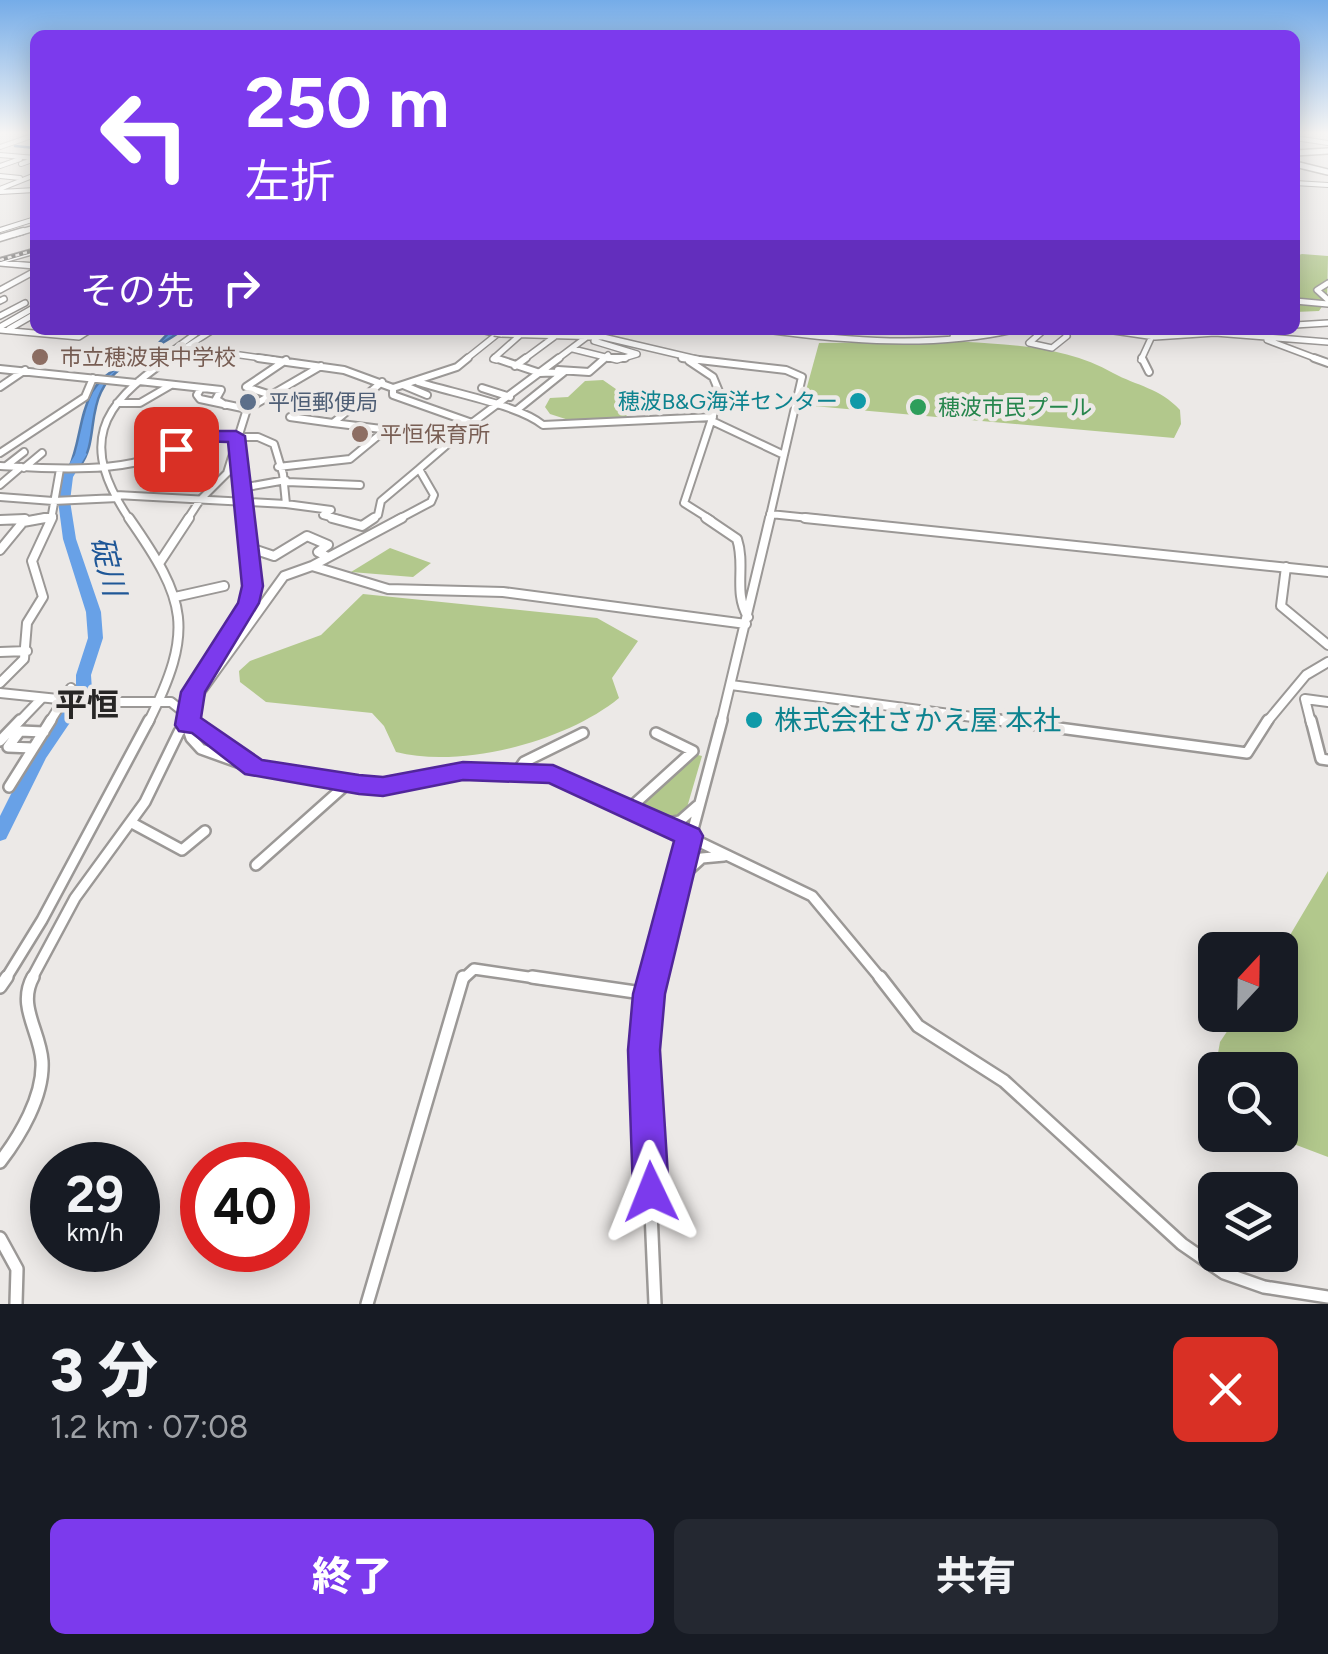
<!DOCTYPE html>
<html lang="ja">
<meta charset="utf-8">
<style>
:root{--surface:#171b24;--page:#242831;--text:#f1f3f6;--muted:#9ea1a6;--accent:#7c3aed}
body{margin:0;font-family:Figtree,"Noto Sans JP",sans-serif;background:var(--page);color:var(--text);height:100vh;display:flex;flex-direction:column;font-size:38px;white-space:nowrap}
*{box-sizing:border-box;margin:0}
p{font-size:32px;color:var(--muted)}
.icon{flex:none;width:55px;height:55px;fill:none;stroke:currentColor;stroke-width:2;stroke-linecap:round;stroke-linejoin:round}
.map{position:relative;height:1304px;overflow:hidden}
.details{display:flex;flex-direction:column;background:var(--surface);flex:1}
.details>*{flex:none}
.hud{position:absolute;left:30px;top:30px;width:1270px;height:305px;border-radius:15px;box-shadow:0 5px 25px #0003;background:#7c3aed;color:#fff;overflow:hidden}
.needle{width:65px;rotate:22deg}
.fabs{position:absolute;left:1198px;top:932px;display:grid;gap:20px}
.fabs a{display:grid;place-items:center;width:100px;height:100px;border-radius:15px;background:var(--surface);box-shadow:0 5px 25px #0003;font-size:50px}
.speed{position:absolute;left:30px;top:1142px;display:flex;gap:20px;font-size:50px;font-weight:700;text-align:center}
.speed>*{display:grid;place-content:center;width:130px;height:130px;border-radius:50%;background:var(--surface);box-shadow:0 5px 25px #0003;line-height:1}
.speed small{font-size:25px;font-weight:400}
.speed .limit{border:15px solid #d22;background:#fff;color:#111}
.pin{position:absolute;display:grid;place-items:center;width:85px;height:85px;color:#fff;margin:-42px;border-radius:20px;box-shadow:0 5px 15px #0006}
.me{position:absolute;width:110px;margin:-55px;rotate:358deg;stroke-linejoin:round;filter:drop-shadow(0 0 8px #0008)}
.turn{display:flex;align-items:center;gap:35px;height:210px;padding:0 50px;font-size:45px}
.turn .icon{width:130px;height:130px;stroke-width:2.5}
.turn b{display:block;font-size:70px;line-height:85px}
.then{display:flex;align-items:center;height:95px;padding:0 50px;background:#0003;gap:20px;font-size:38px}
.round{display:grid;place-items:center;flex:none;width:105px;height:105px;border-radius:15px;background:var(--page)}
.summary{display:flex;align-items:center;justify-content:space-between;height:170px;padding:0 50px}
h1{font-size:60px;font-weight:800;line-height:75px}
.action{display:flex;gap:20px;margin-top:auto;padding:20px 50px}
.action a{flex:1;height:115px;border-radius:15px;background:var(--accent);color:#fff;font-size:40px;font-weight:800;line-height:115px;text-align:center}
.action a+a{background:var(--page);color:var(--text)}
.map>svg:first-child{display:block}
.green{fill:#b2c88c}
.water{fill:#68a1e7;stroke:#547cad;stroke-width:2.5}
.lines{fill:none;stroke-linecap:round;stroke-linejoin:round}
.stream{stroke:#547cad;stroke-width:2.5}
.river{fill:#68a1e7;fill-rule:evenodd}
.minor-far5-casing{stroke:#9b9896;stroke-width:6}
.minor-far4-casing{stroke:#9b9896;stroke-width:8}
.minor-far3-casing{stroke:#9b9896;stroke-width:10}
.minor-far2-casing{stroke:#9b9896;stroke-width:12}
.minor-far1-casing{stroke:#9b9896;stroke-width:14}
.minor-casing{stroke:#9b9896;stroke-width:16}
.major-far1-casing{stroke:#9b9896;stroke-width:8}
.major-casing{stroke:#9b9896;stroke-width:9}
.highway-casing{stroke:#9b9896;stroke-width:8}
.minor-far5{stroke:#fff;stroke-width:4}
.minor-far4{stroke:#fff;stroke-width:5}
.minor-far3{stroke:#fff;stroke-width:6}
.minor-far2{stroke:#fff;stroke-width:8}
.minor-far1{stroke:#fff;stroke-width:9}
.minor{stroke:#fff;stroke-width:11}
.major-far1{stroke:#fff;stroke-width:5}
.major{stroke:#fff;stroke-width:6}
.highway{stroke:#fff;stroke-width:5}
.rail-casing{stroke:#7e7c7b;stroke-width:4}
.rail{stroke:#ece9e7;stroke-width:2.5;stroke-dasharray:4;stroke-linecap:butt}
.minor-bridge-casing{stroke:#9b9896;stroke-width:8;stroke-linecap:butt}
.minor-bridge{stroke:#fff;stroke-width:5}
.route{fill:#7c3aed;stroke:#51269a;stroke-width:2.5}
.education-dot{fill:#8d6e63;stroke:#ece9e7;stroke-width:4}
.culture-dot{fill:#0f9aa8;stroke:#ece9e7;stroke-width:4}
.service-dot{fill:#5c6f8a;stroke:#ece9e7;stroke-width:4}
.leisure-dot{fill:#2e9e5b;stroke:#ece9e7;stroke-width:4}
.labels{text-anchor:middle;stroke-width:9;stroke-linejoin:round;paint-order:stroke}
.far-education-label{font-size:22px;fill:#785e54;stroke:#ece9e7;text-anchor:start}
.far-culture-label{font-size:22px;fill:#0d838f;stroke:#ece9e7;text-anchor:end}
.far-service-label{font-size:22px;fill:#4e5e75;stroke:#ece9e7;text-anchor:start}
.far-leisure-label{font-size:22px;fill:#27864d;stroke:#ece9e7;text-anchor:start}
.culture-label{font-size:28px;fill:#0d838f;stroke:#ece9e7;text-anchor:start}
.water-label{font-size:30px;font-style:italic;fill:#1f5797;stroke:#ece9e7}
.quarter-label{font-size:32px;font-weight:bold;fill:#272625;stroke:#ece9e7}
</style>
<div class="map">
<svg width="1328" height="1304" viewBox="0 0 1328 1304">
<rect width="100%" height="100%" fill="#ece9e7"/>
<path class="green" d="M1302 254 1328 256 1327 299 1319 311 1295 312V256Z
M911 339C977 344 1056 340 1113 373 1137 386 1160 388 1180 410L1181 424 1174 438 802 405 819 343 907 342Z
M603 380 623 394 627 419 575 422 550 414 545 407 550 398 568 397 585 381Z
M390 548 431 563 413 577 351 572Z
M363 594 597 618 638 641 612 678 619 698C567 741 462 769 396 752L384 726 372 713 266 702 240 682 239 671 250 661 321 635Z
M694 754 702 756 686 811 670 819 638 806Z
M1328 871V1157L1270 1135H1280V1070H1215L1220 1042 1238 1015H1280V952Z"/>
<path class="water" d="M172 330 181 331C156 350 114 363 101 392 89 416 96 446 80 466L69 468C80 444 79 416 92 392 104 371 129 362 150 350 159 345 163 337 172 330Z"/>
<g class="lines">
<path class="stream" d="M15 146 35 148"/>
<path class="river" d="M81 450 87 454 73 477 70 501 76 539 101 612 103 638 91 675 92 690 46 758 6 839 0 841V816L32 752 76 690V675L88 638 86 612 63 539 58 501 61 477 77 452Z"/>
<defs>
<path id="minor-far5" d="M1295 138 1328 143
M0 147 35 135
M0 155 35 158
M21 164 35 159
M0 166 20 159
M0 176 20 178
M1295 183 1328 185
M0 189 35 175
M0 192 35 190
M0 230 35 219"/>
<path id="minor-far4" d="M0 261 35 251
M0 263 35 266
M1328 283 1317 290 1328 300
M0 290 35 271
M0 301 4 299
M1295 301 1328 304
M0 316 25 303
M1295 325 1328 323
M0 327 35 307
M9 329 35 314
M0 330 79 337 90 330
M481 330 494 333
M766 330C847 341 933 348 1013 330
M1044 330 1029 343 1052 348 1067 336 1063 330
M1107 330 1155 337 1215 333 1328 342
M1265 330 1267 340 1320 360
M501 334 603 337 701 360
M953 337 978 330
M190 348 275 360
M573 349 617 360 637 354 594 341
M162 358 195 334
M166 360 213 330
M465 360 500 332
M497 360 493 359 519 336
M523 360 554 337
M556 360 596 330
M602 360 608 355
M1141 360 1152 336"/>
<path id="minor-far3" d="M258 358 344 370 393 388 457 367 468 358
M495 358 540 373 564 372 518 409
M608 358H625
M682 358 786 370 802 377 769 520
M1142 358 1149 372
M1314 358 1328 363
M689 361 713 377 720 394 684 503 711 520
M515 366 526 358
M0 369 136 383
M558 370 589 372 605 358
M139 381 221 390 216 399 225 405
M382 382 333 423 454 438
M418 382C452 393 519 405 543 425L713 417
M403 385 427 395
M0 387 25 370
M201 388 197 395 200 399 247 409 321 366
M393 388V395L472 423
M482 388 510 397
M271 395 246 387 286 360
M117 403H140L171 385
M290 417 333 423
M712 421 784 455
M236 450 242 498
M0 453 85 397 93 378
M0 466C55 469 146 477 189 437H258L274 444 283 474 286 504 116 495
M6 466 24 452
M278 467 350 459 384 431
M24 468 42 453
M287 482 360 485
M0 485 21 467
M241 488 286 480
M0 497 53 501 118 498
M242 501 244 520
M286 504 331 510 323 515 341 520
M770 514 829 520
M0 520 25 519
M32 520 53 516
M51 520 60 469
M130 520C79 445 98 406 170 358
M187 520 200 500 227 473 247 409
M371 520 378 515 381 501 419 469
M397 520 431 502 434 495 419 469 472 423 559 358"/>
<path id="minor-far2" d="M129 518C187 601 195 629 148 723
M332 518 362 526 374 518
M706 518 737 539C746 566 733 592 748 617
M805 518 1328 572
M0 520 25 519
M247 547 274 556 307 536 328 545 318 552 328 557
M0 550 23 522 45 518
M160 562 189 518
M312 566 388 589 503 592 746 624
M1286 567 1281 606 1328 645
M175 597 224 586
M0 652 27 651
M0 683 24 659 27 623 43 597 32 561 52 518
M731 685 1018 723
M0 693 87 702H171L181 710 186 723
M188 716 193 692 252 593 244 518
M18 723 41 699
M49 723 71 688
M188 723 201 691 284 576 312 566 402 518
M721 723 770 518
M1266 723 1306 675 1328 662
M1311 723 1305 699 1328 702"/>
<path id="minor-far1" d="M185 720 191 738 201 749 254 768 383 786 463 771 540 772 566 778 812 896 882 980
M999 720 1247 753 1268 720
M1311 720 1321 759 1328 760
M187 725H197L249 764
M0 741 20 720
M33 748 8 747 20 731 44 732
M517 772 524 762 583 733
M9 787 51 720
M630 808 693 751 656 733
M132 823 182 850 205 831
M667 823 680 821 697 806
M256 865 348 783
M681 877 702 858 724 856
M5 980 42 920 149 720
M31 980 75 898 145 802 179 732 189 720
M462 980 474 969 549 980
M653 980 722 720"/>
<path id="minor" d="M532 977 649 994
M653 977 644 1050 655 1304
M880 977 918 1026 1004 1081 1182 1244 1224 1273 1264 1287 1328 1297
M0 987 7 977
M0 1162C20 1136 44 1096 42 1061 40 1031 17 1006 33 977
M0 1238 17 1269 16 1304
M367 1304 463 977"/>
<path id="major-far1" d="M14 234 35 228"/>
<path id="major" d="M0 238 23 231"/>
<path id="highway" d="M1295 153 1328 151
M1295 164 1328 172"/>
</defs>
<use href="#minor-far5" class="minor-far5-casing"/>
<use href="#minor-far4" class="minor-far4-casing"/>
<use href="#minor-far3" class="minor-far3-casing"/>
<use href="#minor-far2" class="minor-far2-casing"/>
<use href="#minor-far1" class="minor-far1-casing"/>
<use href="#minor" class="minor-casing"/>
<use href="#major-far1" class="major-far1-casing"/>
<use href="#major" class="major-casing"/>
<use href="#highway" class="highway-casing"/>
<use href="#minor-far5" class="minor-far5"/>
<use href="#minor-far4" class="minor-far4"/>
<use href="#minor-far3" class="minor-far3"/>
<use href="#minor-far2" class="minor-far2"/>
<use href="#minor-far1" class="minor-far1"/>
<use href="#minor" class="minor"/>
<use href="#major-far1" class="major-far1"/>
<use href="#major" class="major"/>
<use href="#highway" class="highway"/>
<defs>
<path id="rail" d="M0 260 35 250"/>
</defs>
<use href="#rail" class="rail-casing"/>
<use href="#rail" class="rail"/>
<defs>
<path id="minor-bridge" d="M494 333 501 334"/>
</defs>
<use href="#minor-bridge" class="minor-bridge-casing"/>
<use href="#minor-bridge" class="minor-bridge"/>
</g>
<linearGradient id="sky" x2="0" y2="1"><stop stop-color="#75ace8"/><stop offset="0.42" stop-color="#f6f5f4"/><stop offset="1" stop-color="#f6f5f4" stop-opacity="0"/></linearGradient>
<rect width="1328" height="316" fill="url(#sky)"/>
<path class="route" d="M193 431H236L245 436 263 586 259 603 205 692 201 718 262 760 359 775 383 777 463 762 553 765 699 829 703 836 665 994 660 1050 669 1192 664 1204 651 1210 638 1204 633 1192 628 1050 633 994 674 841 549 783 463 780 383 796 359 794 245 774 192 733 179 731 175 725 181 692 238 603 242 586 228 442 195 441 182 453H170L167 449 176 437Z"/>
<g class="education-dot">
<circle cx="40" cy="357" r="10"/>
<circle cx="360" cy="434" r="10"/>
</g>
<g class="culture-dot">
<circle cx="858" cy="401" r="10"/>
<circle cx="754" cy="720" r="10"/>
</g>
<circle class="service-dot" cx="248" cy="402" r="10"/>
<circle class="leisure-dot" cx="918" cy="407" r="10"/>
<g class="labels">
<g class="far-education-label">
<text x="60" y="365">市立穂波東中学校</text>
<text x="380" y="442">平恒保育所</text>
</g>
<g class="far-culture-label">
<text x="838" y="409">穂波B&amp;G海洋センター</text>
</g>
<g class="far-service-label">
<text x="268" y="410">平恒郵便局</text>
</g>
<g class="far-leisure-label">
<text x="938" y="415">穂波市民プール</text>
</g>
<g class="culture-label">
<text x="774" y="730">株式会社さかえ屋 本社</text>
</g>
<g class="water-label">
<text transform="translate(108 566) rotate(76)" y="10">碇川</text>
</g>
<g class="quarter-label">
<text x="87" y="716">平恒</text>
</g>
</g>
</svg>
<div class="fabs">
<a><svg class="needle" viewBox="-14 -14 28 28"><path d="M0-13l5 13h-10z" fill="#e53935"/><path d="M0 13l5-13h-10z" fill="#9ea1a6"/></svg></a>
<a><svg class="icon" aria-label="search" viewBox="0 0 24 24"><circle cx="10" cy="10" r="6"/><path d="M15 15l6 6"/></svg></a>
<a><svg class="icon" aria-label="layers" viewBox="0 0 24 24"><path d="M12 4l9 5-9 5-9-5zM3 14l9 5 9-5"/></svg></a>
</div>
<div class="speed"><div>29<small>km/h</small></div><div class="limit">40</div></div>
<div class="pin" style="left:176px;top:449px;background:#d93025"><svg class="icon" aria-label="arrive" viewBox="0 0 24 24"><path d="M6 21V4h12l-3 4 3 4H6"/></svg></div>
<svg class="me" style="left:651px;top:1192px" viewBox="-20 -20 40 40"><path d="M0-17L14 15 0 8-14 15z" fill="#7c3aed" stroke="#fff" stroke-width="4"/></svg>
<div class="hud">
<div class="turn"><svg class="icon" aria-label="left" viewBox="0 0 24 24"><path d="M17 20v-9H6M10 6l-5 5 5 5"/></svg><div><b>250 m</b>左折</div></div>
<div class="then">その先<svg class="icon" aria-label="right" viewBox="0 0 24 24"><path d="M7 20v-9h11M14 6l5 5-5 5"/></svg></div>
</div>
</div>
<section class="details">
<div class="summary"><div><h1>3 分</h1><p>1.2 km · 07:08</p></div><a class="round" style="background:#d93025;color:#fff"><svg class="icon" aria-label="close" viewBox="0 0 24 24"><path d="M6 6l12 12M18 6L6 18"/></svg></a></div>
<div class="action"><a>終了</a><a>共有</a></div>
</section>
